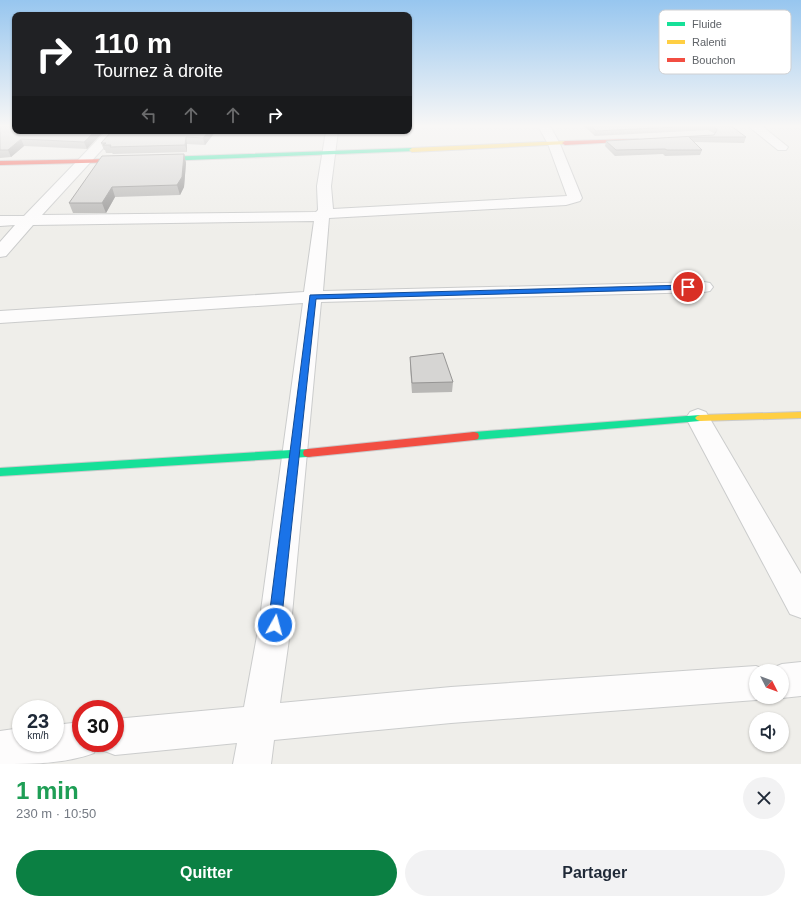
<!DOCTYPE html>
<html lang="fr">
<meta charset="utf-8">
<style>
:root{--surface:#fff;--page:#f2f2f3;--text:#1f2937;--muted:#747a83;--accent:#0b8043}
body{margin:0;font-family:Helvetica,sans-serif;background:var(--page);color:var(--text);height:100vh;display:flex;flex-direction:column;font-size:15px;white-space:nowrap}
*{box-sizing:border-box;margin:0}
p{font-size:13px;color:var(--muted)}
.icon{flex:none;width:22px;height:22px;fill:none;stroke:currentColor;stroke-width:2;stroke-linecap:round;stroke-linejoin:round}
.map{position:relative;height:764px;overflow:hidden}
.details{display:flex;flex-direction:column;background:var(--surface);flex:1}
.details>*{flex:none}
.guide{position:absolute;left:12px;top:12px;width:400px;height:122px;border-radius:8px;box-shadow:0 1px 3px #0004;background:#202124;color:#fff;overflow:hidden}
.needle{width:26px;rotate:132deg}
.tools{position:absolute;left:749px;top:664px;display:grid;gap:8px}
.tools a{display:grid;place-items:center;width:40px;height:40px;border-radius:50%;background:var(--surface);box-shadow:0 1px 3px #0004;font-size:20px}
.speed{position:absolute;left:12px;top:700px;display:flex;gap:8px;font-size:20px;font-weight:700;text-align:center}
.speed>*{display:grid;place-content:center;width:52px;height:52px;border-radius:50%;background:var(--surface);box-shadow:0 1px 3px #0004;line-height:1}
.speed small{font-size:10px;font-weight:400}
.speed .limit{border:6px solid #d22;background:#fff;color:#111}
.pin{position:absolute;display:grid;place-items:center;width:34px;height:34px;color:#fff;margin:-17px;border:2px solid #fff;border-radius:50%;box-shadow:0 1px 4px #0007}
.me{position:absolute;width:44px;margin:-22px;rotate:7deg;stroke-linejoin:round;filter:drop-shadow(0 0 3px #0008)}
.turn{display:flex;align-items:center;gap:14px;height:84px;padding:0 16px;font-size:18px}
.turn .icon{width:52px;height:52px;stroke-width:2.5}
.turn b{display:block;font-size:28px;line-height:34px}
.lanes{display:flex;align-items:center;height:38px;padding:0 16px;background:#0003;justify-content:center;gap:20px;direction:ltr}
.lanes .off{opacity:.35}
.round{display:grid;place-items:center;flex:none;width:42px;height:42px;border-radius:21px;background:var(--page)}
.head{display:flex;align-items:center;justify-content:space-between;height:68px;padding:0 16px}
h1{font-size:24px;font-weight:700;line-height:30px;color:#1e9e55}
.button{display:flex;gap:8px;margin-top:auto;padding:8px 16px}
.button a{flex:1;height:46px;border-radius:24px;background:var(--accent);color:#fff;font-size:16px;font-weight:700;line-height:46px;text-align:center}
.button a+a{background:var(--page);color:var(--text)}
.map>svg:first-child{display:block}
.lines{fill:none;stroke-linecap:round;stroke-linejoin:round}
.street-casing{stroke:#cbcccc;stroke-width:2}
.fast-casing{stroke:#cacacb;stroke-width:2}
.slow-casing{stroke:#cacacb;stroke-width:2}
.jam-casing{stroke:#cacacb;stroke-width:2}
.street{fill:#fdfcfc;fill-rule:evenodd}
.fast{fill:#16e098;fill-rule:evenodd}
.slow{fill:#ffcf43;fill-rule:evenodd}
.jam{fill:#f24e42;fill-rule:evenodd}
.wall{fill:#b8b7b5}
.shaded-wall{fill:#969594}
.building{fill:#d6d5d3;stroke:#969594}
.route{fill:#1a73e8;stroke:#114b97}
.key{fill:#fff;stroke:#cfd0d2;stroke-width:1}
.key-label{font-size:11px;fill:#5f6368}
</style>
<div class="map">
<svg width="801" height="764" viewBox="0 0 801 764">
<rect width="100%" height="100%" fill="#efeeea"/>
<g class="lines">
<defs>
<path id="street" d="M538 126H550L560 144 582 198 580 201 566 205 329 218 323 291 704 282 710 283 713 287 710 291 704 292 321 302 291 625 280 703 451 687 756 666 768 671H756V697H764L756 700 451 723 274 740 271 764H233L237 743 115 755 102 750 99 743H115V719L244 707 259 625 303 303 0 323V311L304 292 314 221 33 225 6 256 0 257V242L15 225 0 226V216H24L106 131H119L42 215 316 212 318 210 317 186 326 131H338L331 186 333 209 567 196 548 144Z
M748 126H762L788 147 786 150H778Z
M698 409 706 412 801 574V618L790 614 686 418 690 412Z
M801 662V696L782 698 779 697H782V671H769L770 669 782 664Z
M81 722V743H98L94 753C65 764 31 764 0 764V731L21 728V743H55V725Z"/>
<path id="fast" d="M412 148 414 149V151L163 161 160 159 163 157Z
M700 415 703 416 705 418 703 420 700 421 474 440 470 439 469 436 470 433 474 432Z
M308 449 312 450 313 453 312 456 308 457 0 476V468Z"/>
<path id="slow" d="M565 141 567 142V144L412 152 409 150 412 148Z
M801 412V418L700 421 697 420 695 418 697 416 700 415Z"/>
<path id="jam" d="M636 139H638V141L565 145 562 143 565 141Z
M165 158V160L163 161 0 165V161Z
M474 432 478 433 479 436 478 439 474 440 308 457 304 456 303 453 304 450 308 449Z"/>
</defs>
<use href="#street" class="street-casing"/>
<use href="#fast" class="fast-casing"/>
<use href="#slow" class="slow-casing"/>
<use href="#jam" class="jam-casing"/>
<use href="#street" class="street"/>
<use href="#fast" class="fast"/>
<use href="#slow" class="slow"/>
<use href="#jam" class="jam"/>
</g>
<path class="wall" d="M0 126 104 131 87 149 24 146 11 157 0 158Z
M584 126H731L746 137 744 143 694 142 702 150 700 155 665 156 663 154 615 156 605 146 606 141 714 135 715 134 712 132 708 130 595 136Z
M216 131 205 145 187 144V152L113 154 112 153H106L105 150H104L101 143Z
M184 154 186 163 184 187 180 195 115 197 106 213H73L69 203Z
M410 357 453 382 452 392 412 393 410 367Z"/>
<path class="shaded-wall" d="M95 131H104L87 149 84 142Z
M209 131H216L205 145 203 138Z
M186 137 187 144V152L185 145Z
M21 139 24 146 11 157 8 150Z
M184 154 186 163 184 187 180 195 177 185Z
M112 187 115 197 106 213 102 203Z"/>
<path class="building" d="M0 126H15V131H95L84 142 21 139 8 150H0Z
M591 126H696L596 131Z
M713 126H731L746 137H689L702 150H667L665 149 616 150 606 141 714 135 717 130 714 126Z
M112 131H209L203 138 186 137 185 145 110 147 111 145H103L106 143H101Z
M184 154 182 177 177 185 112 187 102 203H69L102 156Z
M443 353 453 382 412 383 410 357Z"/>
<linearGradient id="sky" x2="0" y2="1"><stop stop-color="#97c6ef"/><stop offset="0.54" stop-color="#f8f7f6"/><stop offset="1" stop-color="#f8f7f6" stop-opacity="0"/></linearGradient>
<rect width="801" height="233" fill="url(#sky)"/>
<path class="route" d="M688 285 691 286V289L316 299 281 625 279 629 275 631 270 629 268 625 310 295Z"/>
<rect x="659" y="10" width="132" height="64" rx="6" class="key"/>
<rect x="667" y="22" width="18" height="4" fill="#16e098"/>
<rect x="667" y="40" width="18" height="4" fill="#ffcf43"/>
<rect x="667" y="58" width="18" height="4" fill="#f24e42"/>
<g class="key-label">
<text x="692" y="28">Fluide</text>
<text x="692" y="46">Ralenti</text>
<text x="692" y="64">Bouchon</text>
</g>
</svg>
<div class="tools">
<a><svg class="needle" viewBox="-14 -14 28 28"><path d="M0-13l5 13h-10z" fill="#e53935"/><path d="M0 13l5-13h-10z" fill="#747a83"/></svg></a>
<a><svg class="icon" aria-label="sound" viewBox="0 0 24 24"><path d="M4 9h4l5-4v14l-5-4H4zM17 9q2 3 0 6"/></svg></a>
</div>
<div class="speed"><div>23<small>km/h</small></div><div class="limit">30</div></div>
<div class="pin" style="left:688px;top:287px;background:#d93025"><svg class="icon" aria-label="arrive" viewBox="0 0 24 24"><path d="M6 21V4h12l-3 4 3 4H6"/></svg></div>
<svg class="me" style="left:275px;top:625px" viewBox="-20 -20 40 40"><circle r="17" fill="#1a73e8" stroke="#fff" stroke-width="3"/><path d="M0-11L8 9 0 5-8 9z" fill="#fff"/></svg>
<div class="guide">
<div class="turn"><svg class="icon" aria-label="right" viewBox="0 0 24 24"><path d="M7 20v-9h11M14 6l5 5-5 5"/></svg><div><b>110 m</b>Tournez à droite</div></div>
<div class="lanes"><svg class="icon off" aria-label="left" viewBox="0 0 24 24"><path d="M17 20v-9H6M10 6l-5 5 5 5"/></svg><svg class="icon off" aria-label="ahead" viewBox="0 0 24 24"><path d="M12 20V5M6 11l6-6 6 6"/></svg><svg class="icon off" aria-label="ahead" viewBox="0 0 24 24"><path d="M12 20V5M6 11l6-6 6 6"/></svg><svg class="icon" aria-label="right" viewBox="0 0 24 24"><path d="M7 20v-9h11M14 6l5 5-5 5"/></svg></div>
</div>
</div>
<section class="details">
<div class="head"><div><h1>1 min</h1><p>230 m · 10:50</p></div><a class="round"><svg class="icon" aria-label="close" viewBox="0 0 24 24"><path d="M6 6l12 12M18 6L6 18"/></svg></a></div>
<div class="button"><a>Quitter</a><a>Partager</a></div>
</section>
